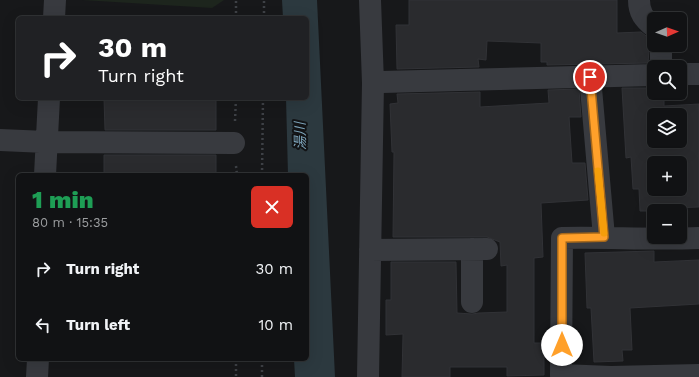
<!DOCTYPE html>
<meta charset="utf-8">
<style>
:root{--surface:#111214;--page:#1e2022;--text:#f1f3f6;--muted:#9c9ea0;--line:#303234}
body{margin:0;font-family:"Work Sans","Noto Sans JP",sans-serif;background:var(--page);color:var(--text);height:100vh;display:flex;flex-direction:column;font-size:15px;white-space:nowrap}
*{box-sizing:border-box;margin:0}
p{font-size:13px;color:var(--muted)}
.icon{flex:none;width:22px;height:22px;fill:none;stroke:currentColor;stroke-width:2;stroke-linecap:round;stroke-linejoin:round}
.map{position:relative;flex:1;overflow:hidden}
.sheet{position:absolute;left:16px;top:173px;width:293px;height:188px;display:flex;flex-direction:column;background:var(--surface);border-radius:6px;box-shadow:0 4px 16px #0002,0 0 0 1px var(--line)}
.sheet>*{flex:none}
.guide{position:absolute;left:16px;top:16px;width:293px;height:84px;border-radius:6px;box-shadow:0 4px 16px #0002,0 0 0 1px var(--line);background:#202124;color:#fff;overflow:hidden}
.needle{width:26px;rotate:88deg}
.controls{position:absolute;left:647px;top:12px;display:grid;gap:8px}
.controls a{display:grid;place-items:center;width:40px;height:40px;border-radius:6px;background:var(--surface);box-shadow:0 4px 16px #0002,0 0 0 1px var(--line);font-size:20px}
.pin{position:absolute;display:grid;place-items:center;width:34px;height:34px;color:#fff;margin:-17px;border:2px solid #fff;border-radius:50%;box-shadow:0 1px 4px #0007}
.me{position:absolute;width:44px;margin:-22px;rotate:0deg;stroke-linejoin:round;filter:drop-shadow(0 0 3px #0008)}
.turn{display:flex;align-items:center;gap:14px;height:84px;padding:0 16px;font-size:18px}
.turn .icon{width:52px;height:52px;stroke-width:2.5}
.turn b{display:block;font-size:28px;line-height:34px}
.round{display:grid;place-items:center;flex:none;width:42px;height:42px;border-radius:6px;background:var(--page)}
.head{display:flex;align-items:center;justify-content:space-between;height:68px;padding:0 16px}
h1{font-size:24px;font-weight:800;line-height:30px;color:#1e9e55}
ul{padding:0;list-style:none}
li{display:flex;align-items:center;gap:12px;height:56px;padding:0 16px}
li div{flex:1}
li b{display:block;font-size:15px}
li em{font-style:normal}
.map>svg:first-child{display:block}
.green{fill:#1d251d}
.water{fill:#2c393f}
.building{fill:#2a2b2e;stroke:#313236;fill-rule:evenodd}
.lines{fill:none;stroke-linecap:round;stroke-linejoin:round}
.path{stroke:#3e4146;stroke-width:2.5;stroke-dasharray:2 3;stroke-linecap:butt}
.minor{stroke:#383a3f;stroke-width:22}
.route-casing{stroke:#a6681b;stroke-width:10}
.route{stroke:#ffa02a;stroke-width:7}
.slow{stroke:#f59e0b;stroke-width:7}
.labels{text-anchor:middle;stroke-width:4;stroke-linejoin:round;paint-order:stroke}
.water-label{font-size:14px;font-style:italic;fill:#7ca3b9;stroke:#121315}
</style>
<div class="map">
<svg width="699" height="377" viewBox="0 0 699 377">
<rect width="100%" height="100%" fill="#17181a"/>
<path class="green" d="M82 0H224L212 8Z"/>
<path class="water" d="M282 0H317L335 377H295L294 359H307V175H288L286 98H307V18H283Z"/>
<path class="building" d="M409 0H617V33L641 32 650 39 648 63 547 65V62H541V43L487 41 486 60 478 59 479 67 397 69 396 25H409Z
M622 88H654V93H664V106L699 104V207L670 208V211H640L639 189H633L631 157 626 158ZM654 115H680V141H654ZM654 163H680V189H654Z
M579 89 581 117H569L572 163H585L588 200 541 203 543 257 534 258V343H544V375L507 376V367H450V377H402L403 334 386 335V300H391V262H456L457 313 472 314 479 313 507 312V265L501 266 500 242 487 237H393L394 152H392L390 104 398 103 397 94 480 92V107L549 103 548 90Z
M104 98H216V130H105Z
M104 155H216V175H104Z
M654 251V262L699 260V304L630 308 632 350H622L623 361 594 362 591 308H587L585 253Z"/>
<g class="lines">
<path class="path" d="M236 18V0
M264 18V0
M235 121 236 98
M236 166 237 175
M262 175 263 98
M236 359V377
M262 377V359"/>
<path class="minor" d="M639 0C639 13 644 19 654 27
M54 18 55 0
M661 45V67
M680 74H699
M590 77 604 237
M382 82 654 75
M0 140 46 142 234 143
M45 175 49 98
M472 249V302
M370 250 487 249
M37 377 38 359
M368 377 373 83 370 0
M611 377 561 375 562 238C608 237 653 240 699 238
M611 377 699 375"/>
</g>
<g class="lines">
<defs>
<path id="route" d="M562 345V238L604 237 590 77"/>
</defs>
<use href="#route" class="route-casing"/>
<use href="#route" class="route"/>
<path class="slow" d="M598 171 604 233"/>
</g>
<g class="labels">
<g class="water-label">
<text transform="translate(300 136) rotate(-91)" y="5">湯川</text>
</g>
</g>
</svg>
<div class="controls">
<a><svg class="needle" viewBox="-14 -14 28 28"><path d="M0-13l5 13h-10z" fill="#e53935"/><path d="M0 13l5-13h-10z" fill="#9c9ea0"/></svg></a>
<a><svg class="icon" aria-label="search" viewBox="0 0 24 24"><circle cx="10" cy="10" r="6"/><path d="M15 15l6 6"/></svg></a>
<a><svg class="icon" aria-label="layers" viewBox="0 0 24 24"><path d="M12 4l9 5-9 5-9-5zM3 14l9 5 9-5"/></svg></a>
<a>+</a>
<a>−</a>
</div>
<div class="pin" style="left:590px;top:77px;background:#d93025"><svg class="icon" aria-label="arrive" viewBox="0 0 24 24"><path d="M6 21V4h12l-3 4 3 4H6"/></svg></div>
<svg class="me" style="left:562px;top:345px" viewBox="-20 -20 40 40"><circle r="19" fill="#fff"/><path d="M0-13L10 11 0 6-10 11z" fill="#ffa02a"/></svg>
<div class="guide">
<div class="turn"><svg class="icon" aria-label="right" viewBox="0 0 24 24"><path d="M7 20v-9h11M14 6l5 5-5 5"/></svg><div><b>30 m</b>Turn right</div></div>
</div>
<section class="sheet">
<div class="head"><div><h1>1 min</h1><p>80 m · 15:35</p></div><a class="round" style="background:#d93025;color:#fff"><svg class="icon" aria-label="close" viewBox="0 0 24 24"><path d="M6 6l12 12M18 6L6 18"/></svg></a></div>
<ul>
<li><svg class="icon" aria-label="right" viewBox="0 0 24 24"><path d="M7 20v-9h11M14 6l5 5-5 5"/></svg><div><b>Turn right</b></div><em>30 m</em></li>
<li><svg class="icon" aria-label="left" viewBox="0 0 24 24"><path d="M17 20v-9H6M10 6l-5 5 5 5"/></svg><div><b>Turn left</b></div><em>10 m</em></li>
</ul>
</section>
</div>
